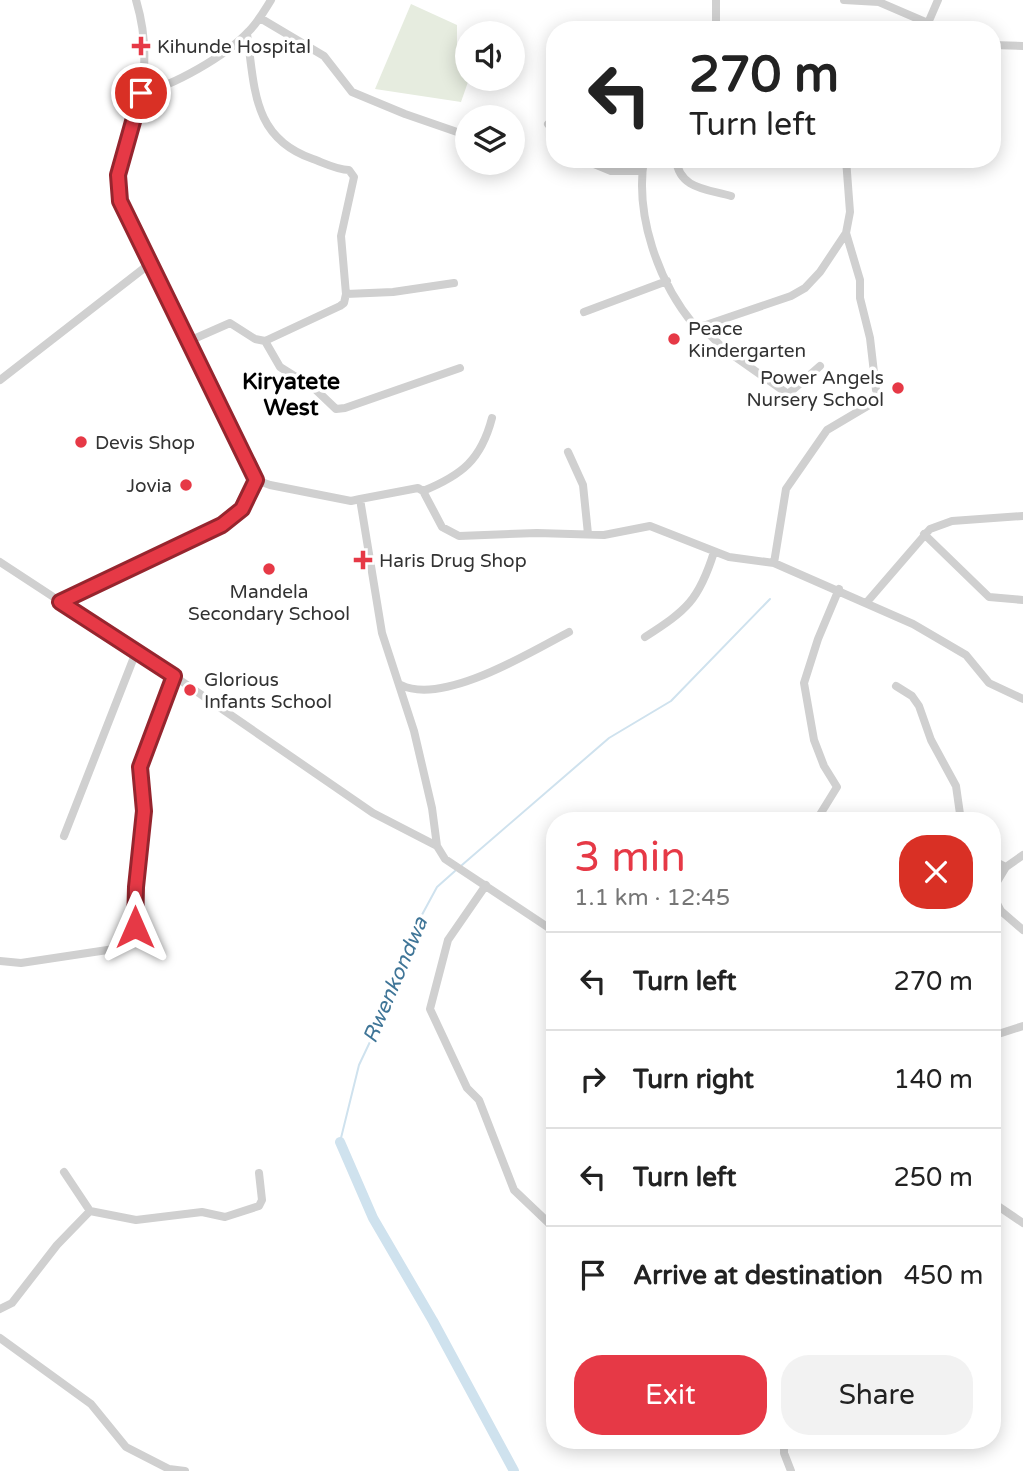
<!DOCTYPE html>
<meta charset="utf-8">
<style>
:root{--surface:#fff;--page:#f2f2f2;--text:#222;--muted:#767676;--line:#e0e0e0;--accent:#e63946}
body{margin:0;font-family:"Varela Round",sans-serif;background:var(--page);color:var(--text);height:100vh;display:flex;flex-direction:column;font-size:26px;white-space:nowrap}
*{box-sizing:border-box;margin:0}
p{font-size:23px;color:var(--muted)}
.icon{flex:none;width:38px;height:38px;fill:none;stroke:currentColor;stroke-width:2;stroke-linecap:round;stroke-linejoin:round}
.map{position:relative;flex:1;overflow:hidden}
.sheet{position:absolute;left:546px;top:812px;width:455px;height:637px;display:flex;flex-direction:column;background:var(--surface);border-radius:28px;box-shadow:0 4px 18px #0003}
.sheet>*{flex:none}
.top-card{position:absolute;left:546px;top:21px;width:455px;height:147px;border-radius:28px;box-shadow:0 4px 18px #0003;background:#fff;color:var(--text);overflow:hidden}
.buttons{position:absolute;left:455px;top:21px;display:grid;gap:14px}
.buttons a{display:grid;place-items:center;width:70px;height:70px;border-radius:50%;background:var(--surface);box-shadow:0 4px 18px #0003;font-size:35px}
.pin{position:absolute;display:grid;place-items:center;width:60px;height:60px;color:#fff;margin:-30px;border:4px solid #fff;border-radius:50%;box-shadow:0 2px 7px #0007}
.me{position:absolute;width:77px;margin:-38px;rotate:0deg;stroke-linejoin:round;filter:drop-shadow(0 0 5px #0008)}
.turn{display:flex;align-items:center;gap:24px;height:147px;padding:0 28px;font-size:32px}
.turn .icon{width:91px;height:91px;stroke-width:2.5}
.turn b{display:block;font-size:49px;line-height:60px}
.round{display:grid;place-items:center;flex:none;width:74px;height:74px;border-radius:28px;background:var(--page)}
.headline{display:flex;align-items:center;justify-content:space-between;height:119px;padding:0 28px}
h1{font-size:42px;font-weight:600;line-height:52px;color:var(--accent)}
.button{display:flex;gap:14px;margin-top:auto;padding:14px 28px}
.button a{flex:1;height:80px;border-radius:28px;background:var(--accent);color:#fff;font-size:28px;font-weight:600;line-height:80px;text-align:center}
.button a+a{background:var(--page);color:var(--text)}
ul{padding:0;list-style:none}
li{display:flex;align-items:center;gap:21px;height:98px;padding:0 28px;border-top:2px solid var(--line)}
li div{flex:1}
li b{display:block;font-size:26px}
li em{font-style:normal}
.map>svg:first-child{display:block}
.green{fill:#e6ecdf}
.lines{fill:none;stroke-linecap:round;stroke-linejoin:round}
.stream{stroke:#cfe2ee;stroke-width:2}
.river{stroke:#cfe2ee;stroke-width:10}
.minor{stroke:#d0d0d0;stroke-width:8}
.route-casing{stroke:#96252e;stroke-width:18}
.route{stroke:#e63946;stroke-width:12}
.poi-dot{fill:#e63946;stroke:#fff;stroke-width:2.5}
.labels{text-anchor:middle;stroke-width:7;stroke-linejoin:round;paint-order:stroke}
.poi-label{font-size:19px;fill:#333;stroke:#fff;text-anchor:start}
.water-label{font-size:21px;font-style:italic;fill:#3f7597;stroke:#fff}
.quarter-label{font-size:23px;font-weight:bold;fill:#000;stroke:#fff}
</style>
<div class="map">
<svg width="1023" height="1471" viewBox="0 0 1023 1471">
<rect width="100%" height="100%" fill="#fff"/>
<path class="green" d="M411 4 457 25V48L467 55 469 79 461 102 375 89Z"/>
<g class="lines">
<path class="stream" d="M462 865 609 738 671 701 770 599
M340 1142 359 1065 386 1008 404 948 437 887 455 871"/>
<path class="river" d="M340 1142 373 1218 433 1321 514 1471"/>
<path class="minor" d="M136 0C151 50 144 88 130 138 124 160 114 178 120 201L256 480 270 485 351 501 360 499 382 633 414 731 432 808 437 846
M844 0 879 2 944 30
M260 18 324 56 352 92 405 114 460 133
M716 30V0
M925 30 938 0
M992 45 1023 46
M141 93C173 86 226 56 249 31 258 22 264 11 271 0
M548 124 555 132
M582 159 611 171H642
M644 159C635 215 658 282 694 325L703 326 791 296 805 288 820 272 846 233
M676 159C679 189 707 189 731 196
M346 294 393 292 454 283
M584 312 667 281
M701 326 724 349 788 394 820 366
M189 341 230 323 255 339 265 341 340 306 344 303 346 294 341 236 354 177 349 170C337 170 324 163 313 159 252 138 255 88 247 34
M265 341 280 367 315 389 336 409 345 408 460 368
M0 380 152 262
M568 452 583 485 588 534
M423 491C462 475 481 460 492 418
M360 499 418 488 423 491 442 527 459 536 537 533 604 535 650 526 729 557 774 563 913 624 966 655 989 683 1023 699
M924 534 989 597 1023 600
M0 562 174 676 373 813 437 846 445 859 555 932
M774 563 786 489 827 430 881 398 876 390 870 338 860 298V280L846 233 850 212 846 159
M60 602 222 525 242 509 256 480
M867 602 930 529 952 521 1023 516
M645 637C687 610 699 600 714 552
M401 685C443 706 531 652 569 632
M896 686 912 696 919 706 931 740 956 786 961 821
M816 821 837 787 824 766 814 740 804 683 818 639 839 589
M64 836 136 652
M992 860 1006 867
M486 885 448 940 430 1009 467 1088 479 1100 514 1190 555 1229
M992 890 1006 867 1023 855
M992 894 1001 911 1023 930
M0 961 21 963 114 949 126 941 135 927 136 887 144 811 140 767 174 676
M992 1036 1023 1026
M64 1172 90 1211 136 1220 202 1212 225 1217 259 1206 262 1200 259 1173
M992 1202 1023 1223
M0 1309 12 1303 57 1245 90 1211
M0 1338 91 1404 126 1447 169 1469 185 1471
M784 1440V1453L791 1471"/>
</g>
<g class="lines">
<defs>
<path id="route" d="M135 927 136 887 144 811 140 767 174 676 60 602 222 525 242 509 256 480 120 201 118 175 141 93"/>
</defs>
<use href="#route" class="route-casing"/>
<use href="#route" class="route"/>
</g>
<g class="poi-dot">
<path d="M137.5 35.5h7v7h7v7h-7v7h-7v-7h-7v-7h7z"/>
<circle cx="674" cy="339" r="7"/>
<circle cx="898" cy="388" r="7"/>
<circle cx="81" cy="442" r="7"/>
<circle cx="186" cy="485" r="7"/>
<path d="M359.5 549.5h7v7h7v7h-7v7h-7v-7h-7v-7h7z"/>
<circle cx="269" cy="569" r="7"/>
<circle cx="190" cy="690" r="7"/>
</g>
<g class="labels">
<g class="poi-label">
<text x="157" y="53">Kihunde Hospital</text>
<text x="688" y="335">Peace<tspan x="688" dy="22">Kindergarten</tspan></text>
<text x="884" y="384" text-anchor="end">Power Angels<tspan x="884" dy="22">Nursery School</tspan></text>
<text x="95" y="449">Devis Shop</text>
<text x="172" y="492" text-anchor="end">Jovia</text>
<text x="379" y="567">Haris Drug Shop</text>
<text x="269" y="598" text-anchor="middle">Mandela<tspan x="269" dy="22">Secondary School</tspan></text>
<text x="204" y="686">Glorious<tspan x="204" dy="22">Infants School</tspan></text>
</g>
<g class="water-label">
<text transform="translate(395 980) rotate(-67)" y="7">Rwenkondwa</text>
</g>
<g class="quarter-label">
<text x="291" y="389">Kiryatete<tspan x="291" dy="26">West</tspan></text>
</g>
</g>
</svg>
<div class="buttons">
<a><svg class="icon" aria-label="sound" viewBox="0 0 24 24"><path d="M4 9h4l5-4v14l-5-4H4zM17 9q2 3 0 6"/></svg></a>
<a><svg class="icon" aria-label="layers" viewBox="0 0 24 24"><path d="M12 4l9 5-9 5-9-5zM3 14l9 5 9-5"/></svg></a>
</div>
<div class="pin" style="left:141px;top:93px;background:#d93025"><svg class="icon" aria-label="arrive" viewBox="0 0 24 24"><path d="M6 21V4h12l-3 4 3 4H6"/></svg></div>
<svg class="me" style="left:135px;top:927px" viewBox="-20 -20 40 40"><path d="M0-17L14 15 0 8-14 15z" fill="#e63946" stroke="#fff" stroke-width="4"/></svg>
<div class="top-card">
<div class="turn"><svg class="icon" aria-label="left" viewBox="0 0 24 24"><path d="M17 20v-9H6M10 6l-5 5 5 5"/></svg><div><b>270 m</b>Turn left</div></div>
</div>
<section class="sheet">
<div class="headline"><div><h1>3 min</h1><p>1.1 km · 12:45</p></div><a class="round" style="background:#d93025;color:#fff"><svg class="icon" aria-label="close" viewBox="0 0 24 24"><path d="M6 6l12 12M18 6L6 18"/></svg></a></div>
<ul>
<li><svg class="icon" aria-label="left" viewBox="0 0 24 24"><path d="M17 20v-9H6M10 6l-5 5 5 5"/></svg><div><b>Turn left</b></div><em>270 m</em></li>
<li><svg class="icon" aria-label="right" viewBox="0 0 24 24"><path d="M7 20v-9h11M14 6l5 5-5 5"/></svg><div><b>Turn right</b></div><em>140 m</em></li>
<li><svg class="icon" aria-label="left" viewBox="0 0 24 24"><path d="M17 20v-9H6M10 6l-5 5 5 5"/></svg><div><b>Turn left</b></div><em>250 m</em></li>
<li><svg class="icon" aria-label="arrive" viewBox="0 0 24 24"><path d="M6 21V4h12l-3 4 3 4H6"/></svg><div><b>Arrive at destination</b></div><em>450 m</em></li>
</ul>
<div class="button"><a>Exit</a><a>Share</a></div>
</section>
</div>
